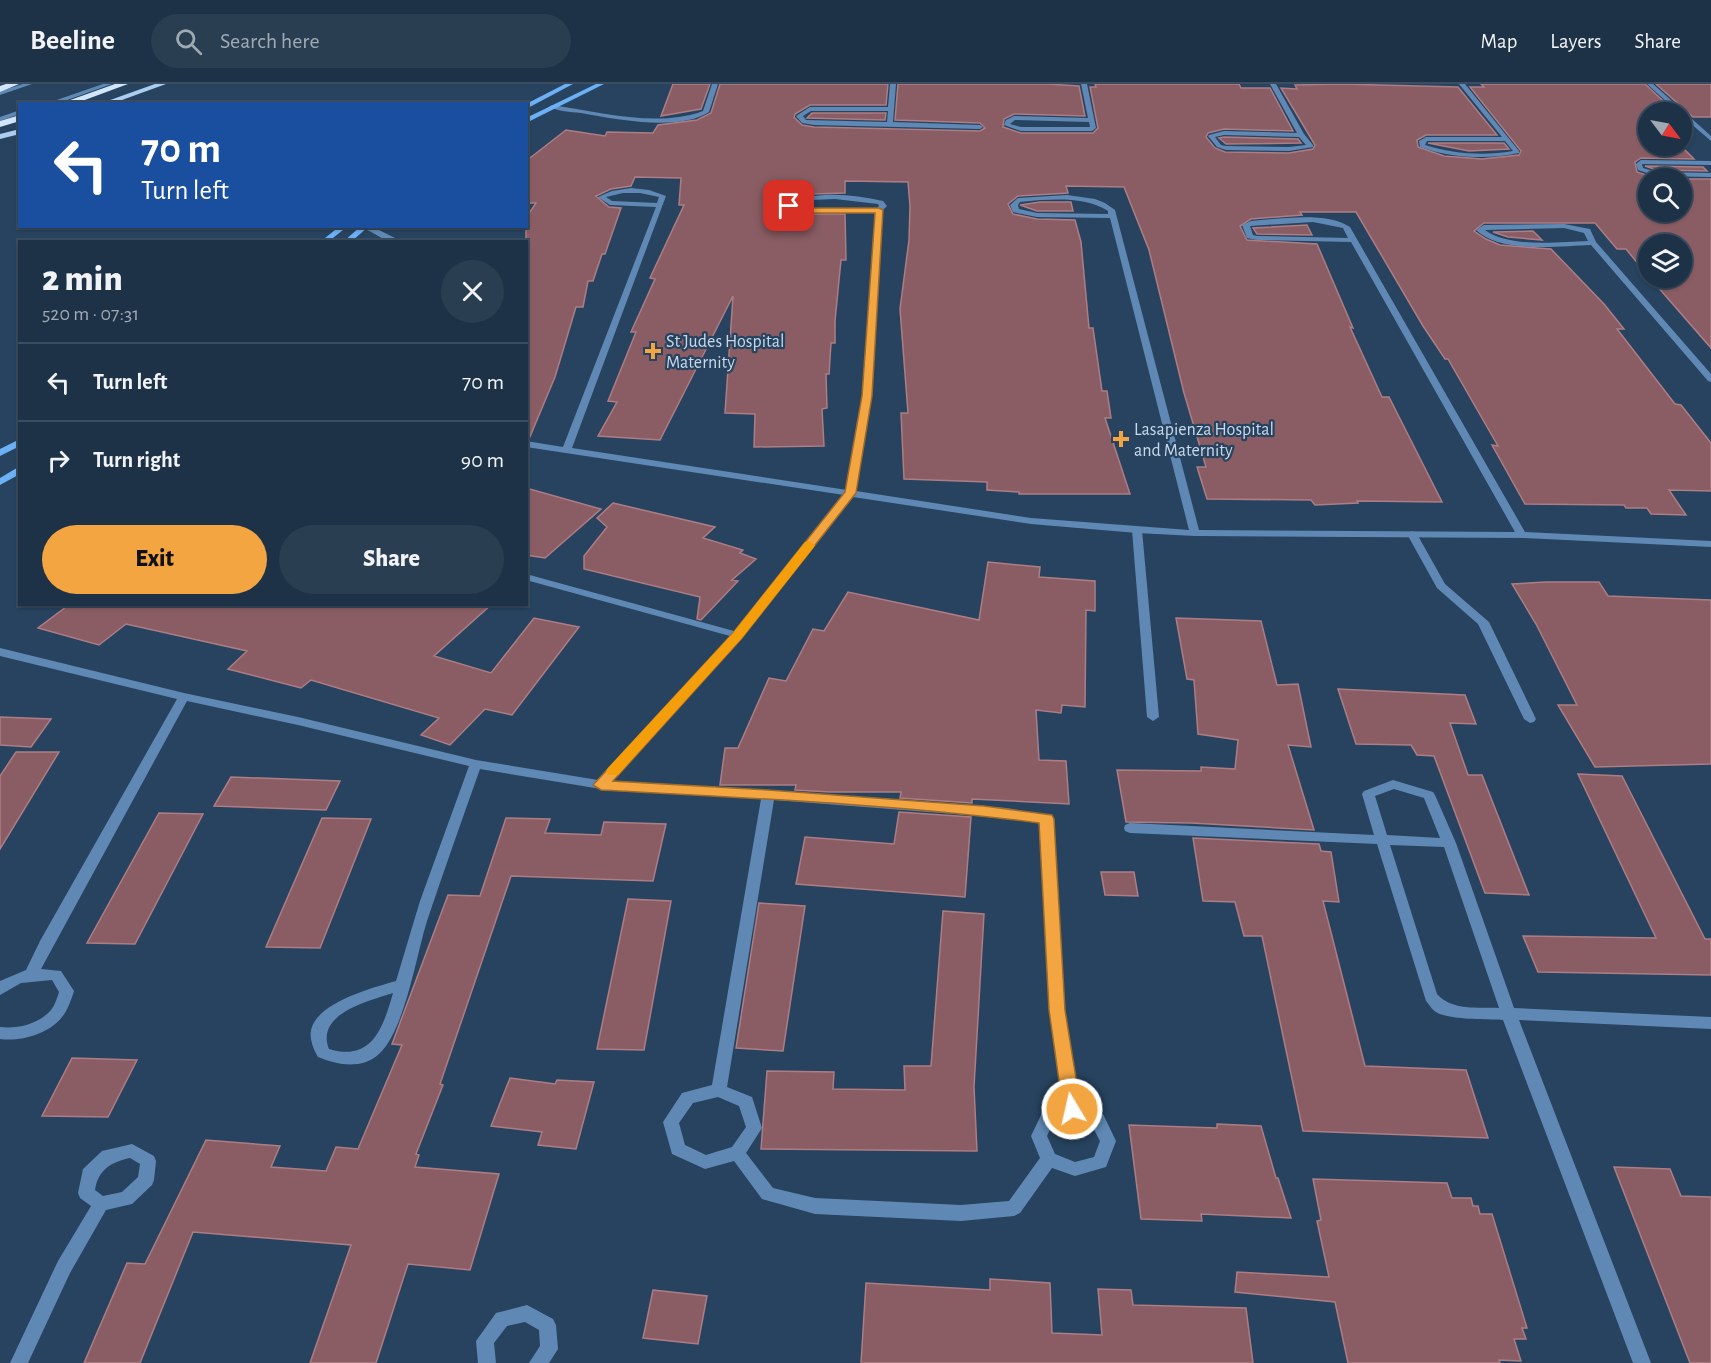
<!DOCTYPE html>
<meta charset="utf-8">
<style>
:root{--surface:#1d3247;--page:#2a3e52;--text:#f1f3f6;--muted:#a0aab4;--line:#3b4d60;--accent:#f2a541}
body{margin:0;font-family:"Alegreya Sans",sans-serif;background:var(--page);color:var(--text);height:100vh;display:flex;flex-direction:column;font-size:22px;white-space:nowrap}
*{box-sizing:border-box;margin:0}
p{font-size:20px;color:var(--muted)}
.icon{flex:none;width:33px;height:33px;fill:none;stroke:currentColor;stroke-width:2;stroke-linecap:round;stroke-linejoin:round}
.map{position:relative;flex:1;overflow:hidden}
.side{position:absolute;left:18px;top:156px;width:510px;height:366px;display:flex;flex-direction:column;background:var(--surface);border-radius:0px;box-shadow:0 2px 4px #0004,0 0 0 2px var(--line)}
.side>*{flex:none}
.guide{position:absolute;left:18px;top:18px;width:510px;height:126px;border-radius:0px;box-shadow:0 2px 4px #0004,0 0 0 2px var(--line);background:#1a4fa0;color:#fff;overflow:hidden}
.needle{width:39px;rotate:122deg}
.fabs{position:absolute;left:1638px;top:18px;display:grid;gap:12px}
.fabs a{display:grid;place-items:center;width:54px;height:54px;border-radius:50%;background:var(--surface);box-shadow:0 2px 4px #0004,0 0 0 2px var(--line);font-size:30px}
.pin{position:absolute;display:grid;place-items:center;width:51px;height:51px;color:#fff;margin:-26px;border-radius:12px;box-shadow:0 3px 9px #0006}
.me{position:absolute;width:66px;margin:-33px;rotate:351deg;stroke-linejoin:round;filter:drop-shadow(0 0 4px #0008)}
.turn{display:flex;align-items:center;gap:21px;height:126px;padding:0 24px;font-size:27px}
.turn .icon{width:78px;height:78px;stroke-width:2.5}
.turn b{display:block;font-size:42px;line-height:51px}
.round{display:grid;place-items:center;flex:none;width:63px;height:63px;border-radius:32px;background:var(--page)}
.overview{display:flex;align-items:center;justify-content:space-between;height:102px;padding:0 24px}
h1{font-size:36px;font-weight:800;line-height:45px}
.cta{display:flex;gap:12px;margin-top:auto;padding:12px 24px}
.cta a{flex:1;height:69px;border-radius:36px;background:var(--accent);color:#111;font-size:24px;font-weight:800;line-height:69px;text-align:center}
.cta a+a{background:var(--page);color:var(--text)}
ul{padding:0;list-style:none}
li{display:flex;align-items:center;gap:18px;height:78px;padding:0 24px;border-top:2px solid var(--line)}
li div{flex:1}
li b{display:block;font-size:22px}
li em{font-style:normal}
header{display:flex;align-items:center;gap:36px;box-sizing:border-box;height:84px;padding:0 30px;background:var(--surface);border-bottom:2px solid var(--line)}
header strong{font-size:28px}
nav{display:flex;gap:33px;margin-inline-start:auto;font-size:21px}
.search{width:420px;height:54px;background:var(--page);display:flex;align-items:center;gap:15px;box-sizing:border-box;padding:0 21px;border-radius:33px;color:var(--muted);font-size:22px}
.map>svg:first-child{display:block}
.building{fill:#8a5d64;stroke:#ac7d84;stroke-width:1.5}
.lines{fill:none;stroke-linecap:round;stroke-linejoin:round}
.lane{fill:#5f89b4;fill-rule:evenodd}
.street{fill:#5f89b4;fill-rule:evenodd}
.secondary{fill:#6cb1f5;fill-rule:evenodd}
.primary{fill:#abcdf0;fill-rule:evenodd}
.highway{fill:#d2e6fb;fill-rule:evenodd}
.route{fill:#f2a541;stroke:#9d6b2a;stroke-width:1.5}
.slow{fill:#f59e0b}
.poi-dot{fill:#f2a541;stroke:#27435f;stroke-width:2}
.labels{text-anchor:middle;stroke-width:4.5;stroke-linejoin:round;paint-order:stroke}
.far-poi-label{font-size:18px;fill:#c8d9ea;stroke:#27435f;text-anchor:start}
</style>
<header>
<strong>Beeline</strong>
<div class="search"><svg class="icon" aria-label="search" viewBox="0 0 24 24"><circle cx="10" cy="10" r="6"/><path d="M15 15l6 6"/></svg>Search here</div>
<nav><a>Map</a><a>Layers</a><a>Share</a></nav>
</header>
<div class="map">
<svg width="1711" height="1279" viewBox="0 0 1711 1279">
<rect width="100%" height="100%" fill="#27435f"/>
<path class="building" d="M673 0H710L701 25 661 32Z
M720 0H888L886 21H810L795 30 794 33 802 41 814 43 980 47 985 44 980 39 895 36 898 0H1048L1079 2 1085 32 1014 30 1004 35 1003 43 1021 49H1093L1098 44 1090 3H1096L1095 0H1239L1241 4H1270L1293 47 1224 45 1208 49 1206 53 1215 64 1225 68 1289 69 1313 65 1315 61 1281 4 1297 5 1295 1 1341 0 1458 3 1497 51H1426L1417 56 1418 63 1444 72 1482 75 1519 71 1521 67 1470 3H1484L1481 0H1645L1675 28H1648V62H1681L1694 75 1641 74 1635 78 1637 88 1655 94H1670H1648V128H1682V95H1711V264L1650 194H1682V160H1648V192L1626 165H1617L1595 139H1484L1474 147 1486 155 1500 161 1551 165 1604 220 1624 245H1617L1675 320 1681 321 1711 359V407L1669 406 1686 431 1651 430 1647 424H1626L1624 421 1525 420 1492 361 1498 362 1448 275H1445L1423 242 1356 128H1300L1302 131 1251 135 1240 142 1247 156 1317 160 1353 244 1350 243 1382 313H1389L1442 418 1357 417 1358 419 1315 421 1311 416 1207 415 1197 383H1206L1184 309 1149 166 1124 103 1066 102 1068 109 1018 112 1008 120 1013 130 1037 135 1075 136 1081 158 1089 244H1093L1102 307H1107L1111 334H1105L1130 410H1019V408L987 406V398L904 395 901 329H908L900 225 909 156 910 122 908 98 845 97V109L811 110 787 116 783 121 784 124 795 130H845L846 176H841L835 237V259H831L829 290H826L827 324 822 325 824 362 754 363 755 330 725 329 733 212 660 356 598 352 617 318 608 317 636 248H631L655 195 650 194 684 121H679L681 94 635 93 631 102 611 105 596 112 609 123 621 124 605 170H602L593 197H588L583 223H576L555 293 529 355H526V134L536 119H526V77L566 46 605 52 607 48 653 49 658 41 697 36 711 29Z
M1656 0H1711V33H1693Z
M812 29H886L885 36 807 34Z
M1224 53 1298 55 1301 59 1226 60 1219 54Z
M1428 59H1504L1509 65 1469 67Z
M1645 82 1703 83 1707 87 1657 86Z
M1040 118H1071L1073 127H1037L1020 121Z
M1307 141 1312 151 1257 150 1253 144Z
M1533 147 1542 156 1508 153 1493 148Z
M526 404 601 425 545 474 526 471Z
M613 419 715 443 703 454 743 466 740 469 756 475 732 496 738 497 701 536 697 535 700 513 584 485V472L607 443 597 434Z
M988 478 1040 483 1039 493 1095 497V527L1086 526 1085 623 1062 621 1061 629 1036 626 1039 676 1066 677 1069 720 972 715V719L900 714 901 708H830L795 706 796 701H720L725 664H738L769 594 786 597 813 545 824 547 848 508 979 536Z
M1546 498H1599L1608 512 1711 516V680L1595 683 1558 621H1577L1536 540 1512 500Z
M70 520H492L434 572 491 589 534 534 579 543 512 631 485 625 450 661 421 651 439 634 311 596 301 604 228 585 247 567 126 540 99 561 38 544Z
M1176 534 1261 537 1277 601 1298 600 1311 663 1288 661 1314 746 1191 739 1126 738 1117 686 1201 687V683L1235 685 1238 656 1198 650 1194 596 1187 595Z
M1338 605 1465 611 1476 640 1450 639 1468 691H1482L1529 811 1485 809 1434 672 1417 671 1411 661 1356 660Z
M0 633 51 635 31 663 0 661Z
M16 668H59L0 765V692Z
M1578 690 1622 692 1705 855H1711V891L1538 888 1523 852 1656 854Z
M231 693 340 697 326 726 214 722Z
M899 728 971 733 965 813 796 800 805 753 894 760Z
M159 729 203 730 135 860 87 859Z
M322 734 371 735 320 864 266 863Z
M506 734 550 735 545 749 601 751 604 738 666 740 653 797 511 792 440 1000 443 1001 416 1070 419 1071 415 1083 499 1090 470 1186 408 1180 376 1279H310L351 1161 193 1148 140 1279H84L127 1179 145 1180 206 1056 280 1062 271 1083 326 1087 336 1063 358 1065 402 961 392 960 448 811 480 812Z
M1193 754 1319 760 1321 767 1331 768 1339 818 1323 817 1365 982 1466 986 1488 1054 1303 1047 1262 852H1244L1235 818 1203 817Z
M1101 788H1134L1138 812 1105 811Z
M628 815 671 817 644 966 597 965Z
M759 819 805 822 783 967 736 964Z
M943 827 984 830 974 1003 977 1067 761 1065 767 987 834 988 833 1005 905 1006 904 982H931Z
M72 974 137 976 108 1033 42 1032Z
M510 994 555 1000 557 996 594 998 576 1065 538 1061 542 1048 491 1042Z
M1217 1040 1261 1042 1276 1094H1278L1291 1134 1201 1130 1202 1137 1141 1135 1129 1041 1217 1044Z
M1614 1083 1670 1085 1681 1112 1711 1113V1279H1690Z
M1313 1095 1447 1099 1452 1114H1471L1473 1122H1478L1480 1130H1492L1527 1244H1522L1526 1255H1514L1521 1277 1499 1276 1500 1279H1348L1335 1218 1235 1208 1237 1188 1329 1193 1317 1137 1321 1136Z
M990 1195 1050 1199 1052 1249 1102 1251 1098 1205 1131 1206 1133 1221 1246 1224 1253 1279H861L866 1199 990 1206Z
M653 1206 707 1212 698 1260 643 1254Z"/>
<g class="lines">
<path class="lane" d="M23 0H32L0 11V7Z
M103 0H112L56 20H45Z
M20 26V30L0 37V33Z
M1137 443 1142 446 1159 633 1153 637 1147 633 1132 446Z
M1412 447 1417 450 1445 500 1489 538 1536 635 1534 638 1530 639 1524 635 1478 540 1437 504 1407 450Z"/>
<path class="street" d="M712 0H718L709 28C678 48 615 35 581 29 570 28 558 27 549 23L552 21C598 28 659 44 703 27Z
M890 0H896L893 38 980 41 983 43 980 45 814 41 802 39 796 32 810 23H888ZM811 27H888L887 38 806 36 803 32Z
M1081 0H1087L1096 44 1092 47H1021L1004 41 1006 36 1014 32 1088 34ZM1015 36 1089 38 1090 43H1021L1010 40Z
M1270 0H1276L1304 50 1313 61V63L1289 67 1226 66 1217 63 1208 52 1209 51 1224 47 1297 49ZM1224 51 1299 53 1306 61 1289 63 1226 62 1221 61 1215 53Z
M1459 0H1465L1519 67V69C1487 76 1451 74 1420 63L1419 57 1426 53H1502ZM1427 57H1505L1513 67C1484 72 1453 70 1425 61Z
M1647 0H1653L1711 52V57L1682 32V28H1678Z
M1641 76 1711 77V81L1642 80 1643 84 1657 88 1711 89V93L1656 92 1638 86 1636 80Z
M631 104 649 106 666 112 572 364 847 406 863 312 875 128H795L785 122 788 118C819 107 852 110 883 117L887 122 883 126 871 312 856 407 1031 434 1189 446 1110 134 1037 133 1013 128 1010 121 1018 114 1067 111 1095 115 1105 119 1115 126 1199 446 1515 448 1351 158 1257 156 1247 154 1242 141 1251 137C1279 135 1326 127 1350 143L1525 448 1711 457V463L1522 454 1195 452 1137 449 1031 440 853 413 741 553 612 697 1007 724 1051 732 1052 735 1064 926 1079 1021 1103 1030 1116 1057 1106 1083 1075 1092 1052 1084 1020 1129 1014 1132 961 1137 815 1130 762 1115 734 1077 705 1085 672 1070 663 1038 682 1009 712 1001 761 715 601 705 480 685C462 736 444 786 427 837 416 872 405 946 379 970 361 986 338 981 318 973 315 968 312 962 311 955 305 921 372 904 396 897L420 817 469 682 298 641 187 617 41 885 61 887 74 907C71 916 68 926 62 933 49 950 20 958 0 955V943C18 945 39 940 51 926 55 921 57 914 59 908L52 896 21 899 0 911V897L26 886 40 857 177 615 0 572V564L184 609 298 633 476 676 598 696 730 552 526 496V490L734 547 844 411 526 363V357L563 363 656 123 610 121 598 113 612 107ZM623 109H640L659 113 657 119 612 117 606 113ZM835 115 878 120 879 122 877 124H797L793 121 811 116ZM1040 116C1063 115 1088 114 1108 127V130L1037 129 1019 125 1018 121 1020 118ZM1313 138 1343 144 1348 154 1257 152 1253 151 1250 142ZM774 716 1007 734 1040 739 1050 926 1064 1021 1043 1027 1031 1052 1040 1074 1009 1117 961 1121 815 1114 773 1104 746 1069 762 1044 752 1013 727 1003ZM393 909C383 944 372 978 329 965 315 930 368 917 393 909ZM718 1013 739 1022 746 1043 732 1063 706 1071 685 1061 679 1039 693 1019ZM1072 1032 1091 1040 1100 1057 1094 1073 1075 1078 1055 1070 1047 1052 1054 1037Z
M1564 140 1590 145 1596 158 1711 290V298L1708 297 1591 161C1559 162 1501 170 1476 146L1484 141ZM1564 144 1584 149 1588 157C1558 158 1509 164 1485 146Z
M371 142 399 156V158H389L362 143Z
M1393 696 1433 708 1435 711 1456 759 1514 924 1711 933V945L1519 936 1651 1279H1633L1503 936C1488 935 1448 936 1436 928 1432 926 1429 920 1426 917L1377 760 1130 749 1125 747 1124 744 1125 741 1130 739 1374 751 1362 710 1364 707ZM1394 705 1424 714 1440 754 1387 751 1375 712ZM1390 761 1444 763 1499 924C1478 923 1452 927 1437 910Z
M132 1060 154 1072 156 1077 154 1096 152 1101 132 1120 106 1126 70 1189 28 1279H10L58 1177 91 1122 80 1114 78 1109 83 1085 102 1067ZM130 1074 140 1080 138 1093 122 1108 103 1112 95 1106C98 1086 111 1078 130 1074Z
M527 1221 553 1235 556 1241 558 1265 549 1279H529L540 1262 539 1246 525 1238 507 1242 494 1259 496 1279H478L476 1257 496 1229Z"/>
<path class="secondary" d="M565 0H573L526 25V20Z
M596 0H604L526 39V34Z
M340 142H348L328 158H320Z
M361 142H369L351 158H343Z
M20 355V362L0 372V365Z
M20 382V390L0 401V394Z"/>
<path class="primary" d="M155 0H166L111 20H99Z
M20 45V50L0 55V50Z"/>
<path class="highway" d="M6 0H19L0 8V2Z
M115 0H128L74 20H59Z
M20 31V37L0 43V37Z"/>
</g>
<path class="route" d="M786 120 797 124H879L883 126 872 312 856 409 742 554 613 697 768 706 984 722 1052 731 1054 735 1065 926 1081 1025 1079 1030 1072 1032 1066 1030 1063 1025 1049 926 1039 739C894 720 747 714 601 706L593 701 733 549 845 408 862 312 875 129H795L786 124Z"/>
<path class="slow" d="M809 457 815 461 814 463 742 554 618 691H608L606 687 608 684 733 549 805 458Z"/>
<g class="poi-dot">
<path d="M650 258h6v6h6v6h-6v6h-6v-6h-6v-6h6z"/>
<path d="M1118 346h6v6h6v6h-6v6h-6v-6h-6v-6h6z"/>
</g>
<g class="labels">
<g class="far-poi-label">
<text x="666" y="263">St Judes Hospital<tspan x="666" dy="21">Maternity</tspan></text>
<text x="1134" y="351">Lasapienza Hospital<tspan x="1134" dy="21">and Maternity</tspan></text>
</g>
</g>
</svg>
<div class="fabs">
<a><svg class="needle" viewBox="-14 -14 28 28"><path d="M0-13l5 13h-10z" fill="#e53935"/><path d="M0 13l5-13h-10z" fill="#a0aab4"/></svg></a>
<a><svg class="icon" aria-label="search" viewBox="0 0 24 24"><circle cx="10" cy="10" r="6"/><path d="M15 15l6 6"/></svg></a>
<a><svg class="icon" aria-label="layers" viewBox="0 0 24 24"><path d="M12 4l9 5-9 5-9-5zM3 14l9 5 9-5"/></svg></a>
</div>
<div class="pin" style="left:789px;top:122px;background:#d93025"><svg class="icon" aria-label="arrive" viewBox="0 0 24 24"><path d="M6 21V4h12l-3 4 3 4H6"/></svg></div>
<svg class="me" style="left:1072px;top:1025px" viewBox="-20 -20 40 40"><circle r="17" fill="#f2a541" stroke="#fff" stroke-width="3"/><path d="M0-11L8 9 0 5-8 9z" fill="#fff"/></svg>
<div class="guide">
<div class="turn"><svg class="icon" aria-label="left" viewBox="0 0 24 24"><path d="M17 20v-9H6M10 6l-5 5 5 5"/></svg><div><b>70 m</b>Turn left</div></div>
</div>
<section class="side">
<div class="overview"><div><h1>2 min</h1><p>520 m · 07:31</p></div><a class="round"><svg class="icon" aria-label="close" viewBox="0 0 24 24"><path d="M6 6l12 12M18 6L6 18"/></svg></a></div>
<ul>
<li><svg class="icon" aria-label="left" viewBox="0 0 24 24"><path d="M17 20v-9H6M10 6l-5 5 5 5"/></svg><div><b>Turn left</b></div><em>70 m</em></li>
<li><svg class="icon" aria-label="right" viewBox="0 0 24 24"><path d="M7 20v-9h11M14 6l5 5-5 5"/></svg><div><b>Turn right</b></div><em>90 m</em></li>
</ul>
<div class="cta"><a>Exit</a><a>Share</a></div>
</section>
</div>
